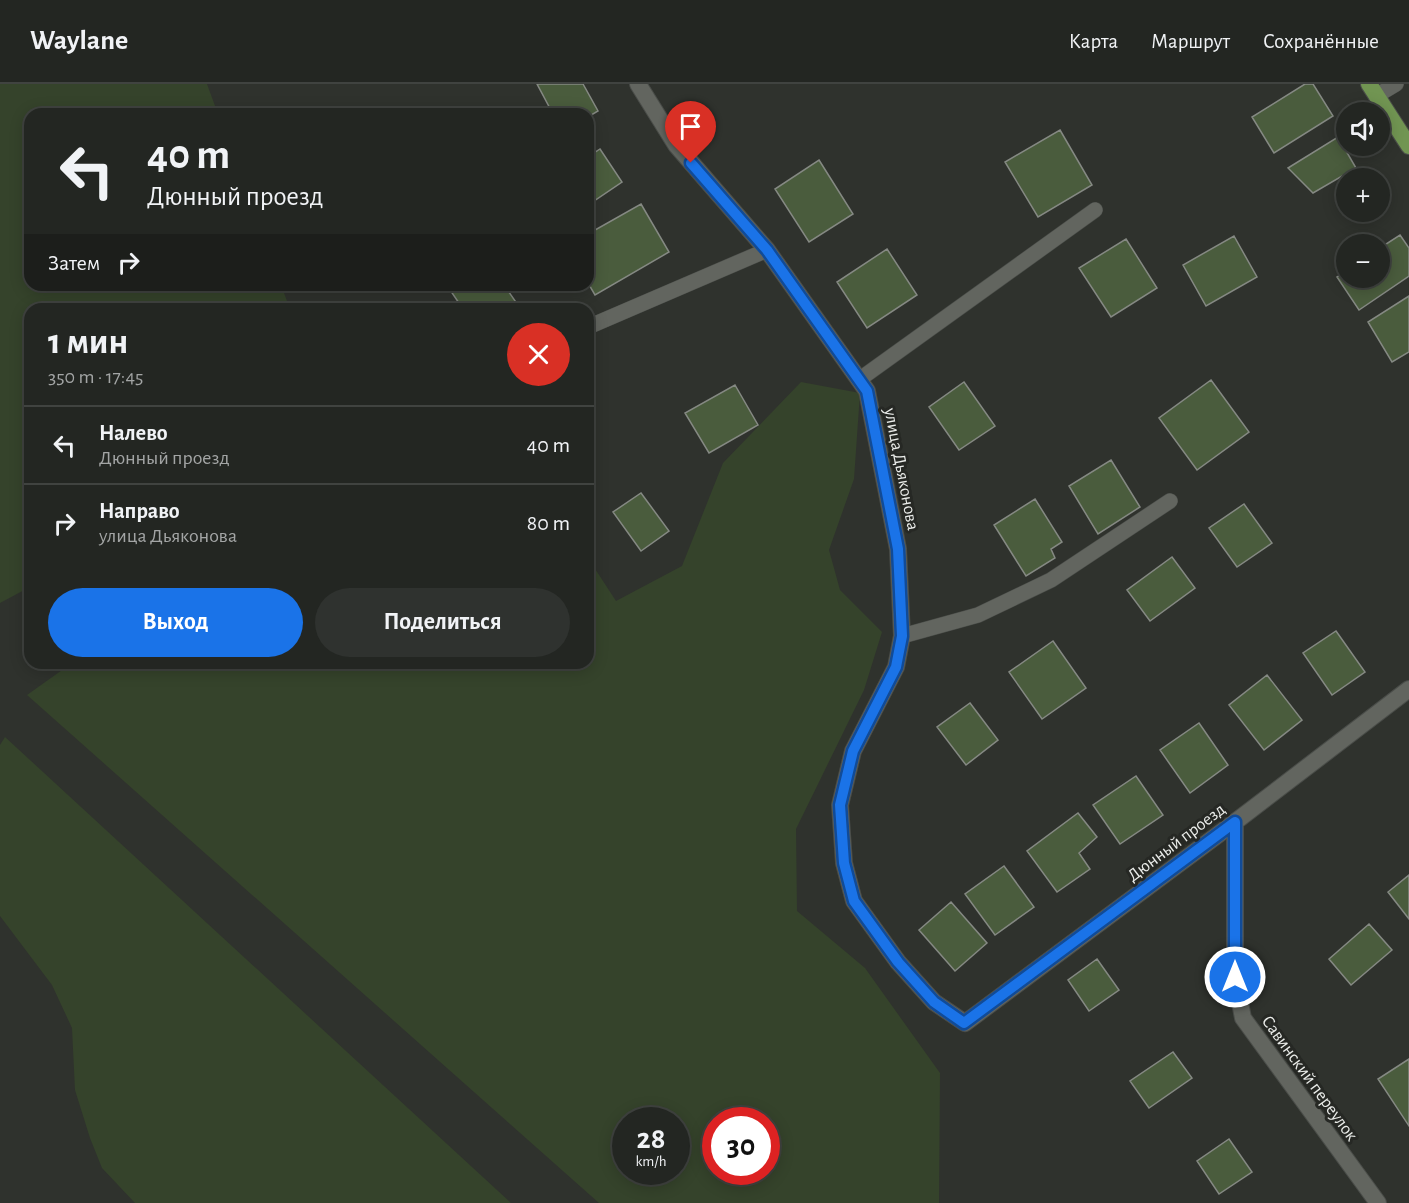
<!DOCTYPE html>
<html lang="ru">
<meta charset="utf-8">
<style>
:root{--surface:#232622;--page:#2f322f;--text:#f1f3f6;--muted:#a3a5a5;--line:#404340;--accent:#1a73e8}
body{margin:0;font-family:"Alegreya Sans",sans-serif;background:var(--page);color:var(--text);height:100vh;display:flex;flex-direction:column;font-size:22px;white-space:nowrap}
*{box-sizing:border-box;margin:0}
p{font-size:20px;color:var(--muted)}
.icon{flex:none;width:33px;height:33px;fill:none;stroke:currentColor;stroke-width:2;stroke-linecap:round;stroke-linejoin:round}
.map{position:relative;flex:1;overflow:hidden}
.side{position:absolute;left:24px;top:219px;width:570px;height:366px;display:flex;flex-direction:column;background:var(--surface);border-radius:18px;box-shadow:0 3px 15px #0003,0 0 0 2px var(--line)}
.side>*{flex:none}
.guide{position:absolute;left:24px;top:24px;width:570px;height:183px;border-radius:18px;box-shadow:0 3px 15px #0003,0 0 0 2px var(--line);background:#232622;color:var(--text);overflow:hidden}
.controls{position:absolute;left:1336px;top:18px;display:grid;gap:12px}
.controls a{display:grid;place-items:center;width:54px;height:54px;border-radius:50%;background:var(--surface);box-shadow:0 3px 15px #0003,0 0 0 2px var(--line);font-size:30px}
.speed{position:absolute;left:612px;top:1023px;display:flex;gap:12px;font-size:30px;font-weight:700;text-align:center}
.speed>*{display:grid;place-content:center;width:78px;height:78px;border-radius:50%;background:var(--surface);box-shadow:0 3px 15px #0003,0 0 0 2px var(--line);line-height:1}
.speed small{font-size:15px;font-weight:400}
.speed .limit{border:9px solid #d22;background:#fff;color:#111}
.pin{position:absolute;display:grid;place-items:center;width:51px;height:51px;color:#fff;margin:-62px -26px;border-radius:50% 50% 50% 0;rotate:-45deg;box-shadow:0 0 6px #0007}
.pin .icon{rotate:45deg}
.me{position:absolute;width:66px;margin:-33px;rotate:0deg;stroke-linejoin:round;filter:drop-shadow(0 0 4px #0008)}
.turn{display:flex;align-items:center;gap:21px;height:126px;padding:0 24px;font-size:27px}
.turn .icon{width:78px;height:78px;stroke-width:2.5}
.turn b{display:block;font-size:42px;line-height:51px}
.then{display:flex;align-items:center;height:57px;padding:0 24px;background:#0003;gap:12px;font-size:22px}
.round{display:grid;place-items:center;flex:none;width:63px;height:63px;border-radius:32px;background:var(--page)}
.head{display:flex;align-items:center;justify-content:space-between;height:102px;padding:0 24px}
h1{font-size:36px;font-weight:700;line-height:45px}
.cta{display:flex;gap:12px;margin-top:auto;padding:12px 24px}
.cta a{flex:1;height:69px;border-radius:36px;background:var(--accent);color:#fff;font-size:24px;font-weight:700;line-height:69px;text-align:center}
.cta a+a{background:var(--page);color:var(--text)}
ul{padding:0;list-style:none}
li{display:flex;align-items:center;gap:18px;height:78px;padding:0 24px;border-top:2px solid var(--line)}
li div{flex:1}
li b{display:block;font-size:22px}
li em{font-style:normal}
header{display:flex;align-items:center;gap:36px;box-sizing:border-box;height:84px;padding:0 30px;background:var(--surface);border-bottom:2px solid var(--line)}
header strong{font-size:28px}
nav{display:flex;gap:33px;margin-inline-start:auto;font-size:21px}
.map>svg:first-child{display:block}
.green{fill:#35432b;fill-rule:evenodd}
.building{fill:#4a5c3d;stroke:#858983;stroke-width:1.5}
.lines{fill:none;stroke-linecap:round;stroke-linejoin:round}
.service-casing{stroke:#4a4d49;stroke-width:16}
.minor-casing{stroke:#4a4d49;stroke-width:18}
.primary-casing{stroke:#4a4d49;stroke-width:18}
.service{stroke:#62655f;stroke-width:15}
.minor{stroke:#62655f;stroke-width:16}
.primary{stroke:#719552;stroke-width:16}
.route-casing{stroke:#114b97;stroke-width:15}
.route{stroke:#1a73e8;stroke-width:10}
.labels{text-anchor:middle;stroke-width:6;stroke-linejoin:round;paint-order:stroke}
.street-label{font-size:18px;fill:#ebedea;stroke:#262824}
</style>
<header>
<strong>Waylane</strong>
<nav><a>Карта</a><a>Маршрут</a><a>Сохранённые</a></nav>
</header>
<div class="map">
<svg width="1409" height="1119" viewBox="0 0 1409 1119">
<rect width="100%" height="100%" fill="#2f322d"/>
<path class="green" d="M0 0H207L218 30H30V201H281L290 225H30V503L0 519Z
M801 298 860 309 854 395 829 466 840 506 882 548 864 606 796 745 797 827 865 884 940 989 939 1119H599L27 611 72 579H588V474L616 517 682 482 723 379ZM626 1036H676V1088H626ZM716 1036H766V1088H716Z
M5 653 511 1119H135L102 1084 90 1054 75 1006 72 944 52 901 0 832V661Z"/>
<path class="building" d="M537 0H583L598 27 588 33V30H553Z
M1305 0H1313L1333 32 1274 69 1252 33Z
M1060 46 1092 101 1038 133 1005 78Z
M1338 53 1356 84 1313 109 1288 84Z
M600 65 622 98 588 121V73Z
M819 76 853 130 809 158 775 105Z
M641 120 669 168 595 211 588 199V150Z
M1400 151 1409 164V192L1359 226 1337 193 1347 187V194H1380V164Z
M1234 152 1257 193 1206 222 1183 181Z
M1126 155 1157 204 1111 233 1079 184Z
M887 165 917 211 867 244 837 198Z
M451 201H504L520 224 518 225H463L448 203Z
M1409 212V268L1392 278 1368 238Z
M1211 296 1249 348 1197 386 1159 334Z
M964 298 995 342 959 366 929 323Z
M735 301 758 341 709 369 685 329Z
M1111 376 1140 423 1098 450 1069 402Z
M641 409 669 447 641 467 613 428Z
M1035 415 1062 458 1051 465 1055 474 1026 492 994 441Z
M1244 420 1272 459 1237 483 1209 444Z
M1172 473 1195 504 1150 537 1127 506Z
M1336 547 1365 588 1332 611 1303 569Z
M1053 557 1086 604 1042 635 1009 588Z
M1267 591 1302 636 1264 666 1229 621Z
M970 619 998 656 966 681 937 643Z
M1199 639 1228 681 1190 709 1160 666Z
M1136 692 1163 731 1120 760 1093 721Z
M1078 729 1097 753 1079 769 1090 785 1057 808 1027 767Z
M1004 782 1034 823 995 851 965 810Z
M1409 791V835L1388 808Z
M951 818 987 859 955 887 919 846Z
M1369 840 1392 866 1351 901 1329 875Z
M1097 875 1119 906 1089 927 1068 896Z
M1173 968 1192 994 1149 1024 1130 997Z
M1409 975V1042L1378 995Z
M1229 1055 1252 1088 1219 1110 1197 1077Z"/>
<g class="lines">
<defs>
<path id="service" d="M1376 12 1396 0
M588 243 767 166
M860 295 1095 126
M902 552 978 531 1051 496 1170 417"/>
<path id="minor" d="M638 0 676 61 767 166 867 307 898 465 902 552 896 583 853 667 840 721 844 779 854 817 898 878 934 918 965 939 1235 738 1409 605
M1235 738V893L1243 934 1378 1119"/>
<path id="primary" d="M1369 0 1409 62"/>
</defs>
<use href="#service" class="service-casing"/>
<use href="#minor" class="minor-casing"/>
<use href="#primary" class="primary-casing"/>
<use href="#service" class="service"/>
<use href="#minor" class="minor"/>
<use href="#primary" class="primary"/>
</g>
<g class="lines">
<defs>
<path id="route" d="M691 79 767 166 867 307 898 465 902 552 896 583 853 667 840 721 844 779 854 817 898 878 934 918 964 939 1235 738V893"/>
</defs>
<use href="#route" class="route-casing"/>
<use href="#route" class="route"/>
</g>
<g class="labels">
<g class="street-label">
<text transform="translate(902 385) rotate(79)" y="6">улица Дьяконова</text>
<text transform="translate(1176 758) rotate(-37)" y="6">Дюнный проезд</text>
<text transform="translate(1310 994) rotate(54)" y="6">Савинский переулок</text>
</g>
</g>
</svg>
<div class="controls">
<a><svg class="icon" aria-label="sound" viewBox="0 0 24 24"><path d="M4 9h4l5-4v14l-5-4H4zM17 9q2 3 0 6"/></svg></a>
<a>+</a>
<a>−</a>
</div>
<div class="speed"><div>28<small>km/h</small></div><div class="limit">30</div></div>
<div class="pin" style="left:691px;top:79px;background:#d93025"><svg class="icon" aria-label="arrive" viewBox="0 0 24 24"><path d="M6 21V4h12l-3 4 3 4H6"/></svg></div>
<svg class="me" style="left:1235px;top:893px" viewBox="-20 -20 40 40"><circle r="17" fill="#1a73e8" stroke="#fff" stroke-width="3"/><path d="M0-11L8 9 0 5-8 9z" fill="#fff"/></svg>
<div class="guide">
<div class="turn"><svg class="icon" aria-label="left" viewBox="0 0 24 24"><path d="M17 20v-9H6M10 6l-5 5 5 5"/></svg><div><b>40 m</b>Дюнный проезд</div></div>
<div class="then">Затем<svg class="icon" aria-label="right" viewBox="0 0 24 24"><path d="M7 20v-9h11M14 6l5 5-5 5"/></svg></div>
</div>
<section class="side">
<div class="head"><div><h1>1 мин</h1><p>350 m · 17:45</p></div><a class="round" style="background:#d93025;color:#fff"><svg class="icon" aria-label="close" viewBox="0 0 24 24"><path d="M6 6l12 12M18 6L6 18"/></svg></a></div>
<ul>
<li><svg class="icon" aria-label="left" viewBox="0 0 24 24"><path d="M17 20v-9H6M10 6l-5 5 5 5"/></svg><div><b>Налево</b><p>Дюнный проезд</p></div><em>40 m</em></li>
<li><svg class="icon" aria-label="right" viewBox="0 0 24 24"><path d="M7 20v-9h11M14 6l5 5-5 5"/></svg><div><b>Направо</b><p>улица Дьяконова</p></div><em>80 m</em></li>
</ul>
<div class="cta"><a>Выход</a><a>Поделиться</a></div>
</section>
</div>
